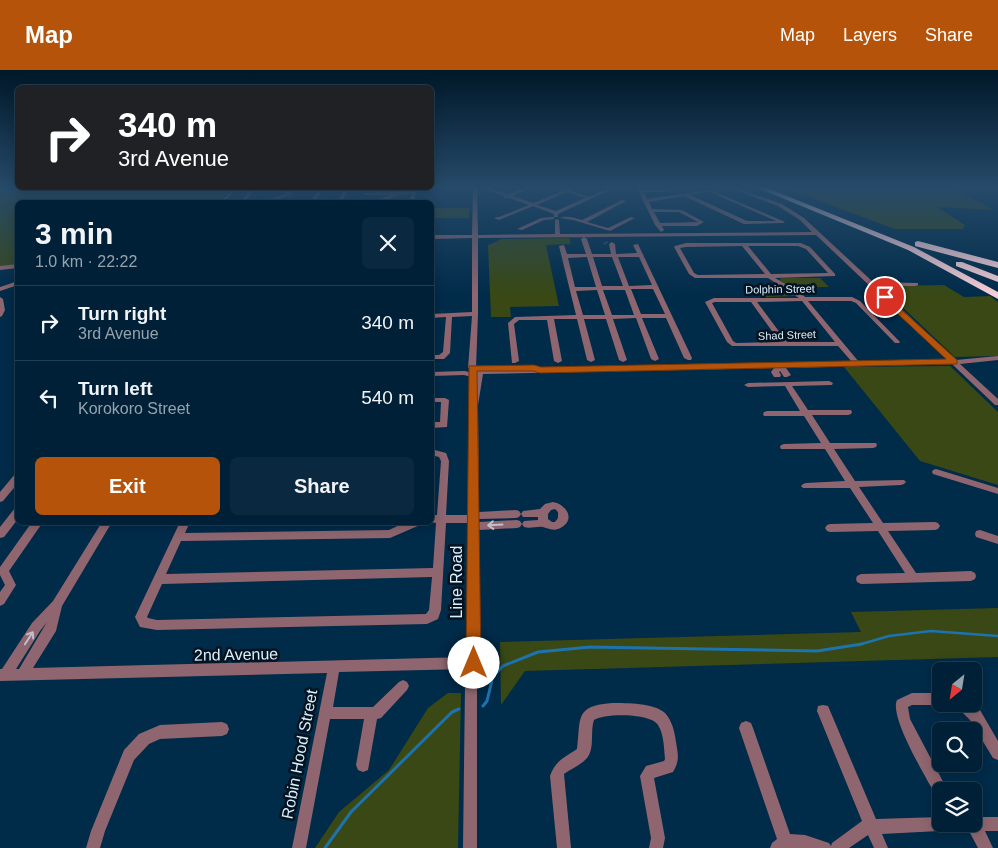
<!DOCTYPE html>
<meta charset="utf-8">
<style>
:root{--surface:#002037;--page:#0a283f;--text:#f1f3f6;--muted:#95a3ad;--line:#223e52;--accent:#b45309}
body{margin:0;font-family:Helvetica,sans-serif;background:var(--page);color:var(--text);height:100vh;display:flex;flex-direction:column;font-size:19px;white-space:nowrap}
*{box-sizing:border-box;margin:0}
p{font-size:16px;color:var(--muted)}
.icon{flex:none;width:28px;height:28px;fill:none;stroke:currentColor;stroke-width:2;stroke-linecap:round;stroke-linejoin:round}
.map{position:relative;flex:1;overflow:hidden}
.details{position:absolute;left:15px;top:130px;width:419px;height:325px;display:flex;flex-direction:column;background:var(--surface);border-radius:8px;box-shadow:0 2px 12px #0003,0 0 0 1px var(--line)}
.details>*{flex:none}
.top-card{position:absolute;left:15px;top:15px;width:419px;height:105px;border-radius:8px;box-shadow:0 2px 12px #0003,0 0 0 1px var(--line);background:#202124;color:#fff;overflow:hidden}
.needle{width:32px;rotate:210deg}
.fabs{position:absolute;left:932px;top:592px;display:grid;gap:10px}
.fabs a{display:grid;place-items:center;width:50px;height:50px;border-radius:8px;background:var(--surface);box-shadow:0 2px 12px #0003,0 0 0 1px var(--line);font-size:25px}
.pin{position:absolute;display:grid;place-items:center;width:42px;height:42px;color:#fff;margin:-21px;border:2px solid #fff;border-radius:50%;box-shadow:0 1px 5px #0007}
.me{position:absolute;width:55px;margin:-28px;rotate:0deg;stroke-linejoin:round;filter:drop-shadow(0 0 4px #0008)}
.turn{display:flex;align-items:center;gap:18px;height:105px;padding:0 20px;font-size:22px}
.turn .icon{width:65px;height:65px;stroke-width:2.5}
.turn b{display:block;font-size:35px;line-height:42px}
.round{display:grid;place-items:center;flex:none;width:52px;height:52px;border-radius:8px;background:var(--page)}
.summary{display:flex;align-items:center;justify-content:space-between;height:85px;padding:0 20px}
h1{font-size:30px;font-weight:700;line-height:38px}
.action{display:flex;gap:10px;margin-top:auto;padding:10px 20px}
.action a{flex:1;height:58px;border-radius:8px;background:var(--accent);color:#fff;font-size:20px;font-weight:700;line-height:58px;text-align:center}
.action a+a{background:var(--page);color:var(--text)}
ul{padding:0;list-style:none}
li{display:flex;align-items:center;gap:15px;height:75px;padding:0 20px;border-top:1px solid var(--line)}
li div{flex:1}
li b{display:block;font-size:19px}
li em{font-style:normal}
header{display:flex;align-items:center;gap:30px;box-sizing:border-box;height:70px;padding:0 25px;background:var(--accent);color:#fff}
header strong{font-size:24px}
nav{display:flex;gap:28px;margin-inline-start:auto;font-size:18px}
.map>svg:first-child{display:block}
.green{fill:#394814}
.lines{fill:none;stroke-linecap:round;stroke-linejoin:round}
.stream-far1{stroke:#1c73af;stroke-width:2.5}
.stream{stroke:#1c73af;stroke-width:3}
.minor-tunnel{stroke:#214864;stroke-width:5;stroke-dasharray:5 2.5;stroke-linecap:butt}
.minor{fill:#8f666f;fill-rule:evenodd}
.highway{fill:#f9cfd7;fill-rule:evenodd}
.oneway{stroke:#c1bfcc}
.route{fill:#b45309;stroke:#753606}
.labels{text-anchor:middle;stroke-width:5;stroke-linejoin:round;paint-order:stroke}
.far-street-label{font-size:11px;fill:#dceffe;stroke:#031320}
.near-street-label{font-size:16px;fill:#dceffe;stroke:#031320}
</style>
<header>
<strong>Map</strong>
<nav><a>Map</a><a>Layers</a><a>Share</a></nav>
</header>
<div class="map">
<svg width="998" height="778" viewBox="0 0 998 778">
<rect width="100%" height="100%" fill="#002b49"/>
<path class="green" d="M0 116 18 118H232L219 132H18L17 194 0 197Z
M779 116H955L957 120 994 140 937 137 965 155 963 159H895Z
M431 138H469V148H431Z
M569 168 571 174 546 175 559 236 510 237 511 247H491L488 175 502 169Z
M782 208H820L829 217H791L779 210Z
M944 215 964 227 990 226 998 232V286L955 287 880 216Z
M758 218H784L795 226 766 227Z
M950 296 998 342V415L920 391 844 297Z
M998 538V587L525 601 501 635 500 572 861 562 851 542Z
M448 623H461L458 778H315L339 742 389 700 428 638Z"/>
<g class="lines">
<path class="stream-far1" d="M858 575 889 566 931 561 998 566"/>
<path class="stream" d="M483 636 487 631 493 606 503 596 538 582 590 577 817 581 862 574
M325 778 351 742 452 642 459 639"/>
<path class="minor-tunnel" d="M605 172 606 174"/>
<path class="minor" d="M473 116H477L478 165 555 164V150L557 149 559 150 560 164 812 162 800 150 778 136 725 116H731L782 134 804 148 873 212 918 213V215L916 216H877L956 290 998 286V290L960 294 998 329V335H995L952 294 786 298 791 305 787 307H784L780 301 779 302 781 305 780 307H774L771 302 774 298 483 304 478 335 479 442 516 440 519 441 521 444 519 447 516 448 479 449V452L517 450 520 451 522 454 520 457 517 458 479 460 480 593 477 615V778H463L465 615 467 599 339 602 333 637H373L399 612 403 610 407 612 409 616 407 620 381 648 377 649 368 700 363 702 358 700 356 695 364 649H330L306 778H292L327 603 0 611V599H2L32 553 53 531 102 452H112L62 536 56 561 33 598 468 587 469 453H446L441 540 438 549 427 554 157 560 140 557 135 547 180 452H190L185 463 389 460 406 452H422L420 455 390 468 181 471 166 504 433 498 436 453 430 452H431V445H437L441 391 439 387 431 385V379L446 383 449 391 446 445H469L470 335 475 308 464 305 431 306V302L465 301 475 304 476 301 481 300 852 292 838 276H732L727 272 705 232 714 228H799L768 208H695L689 204 674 177 675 176 686 173H801L810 177 835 204V206L775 208 801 223 805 227H852L860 231 900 272 899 273H895L856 233 851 231H808L859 292 948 290 816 165 478 168V244L476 298 472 300 468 298 472 246 452 247 450 283 444 289H431V285H439L443 282 446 247 431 248V244L472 242V168L431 169V165H472ZM742 176 765 204 698 205 694 203 680 178 686 177ZM748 176H798L806 179 828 203 771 204ZM802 231 835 272H787L757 232ZM715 232H751L780 272 736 273 733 271 712 233ZM432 507 429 540 426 544 157 550 148 548 147 547 162 514ZM47 552 19 599H16L40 561Z
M491 116H496L493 119 508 124 529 116H535L513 126 533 133 562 121 549 116C555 116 561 120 567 119 572 119 575 116 580 116L571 121 589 127 613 116H619L558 144V147H554V144L533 136 499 150 494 148 496 147H499L529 135 509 128H504V126L487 120V118ZM567 122 585 128 556 141 537 135Z
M636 116H640L642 120H663L683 116H692L663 122H644L647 129 711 120 785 152 783 153 744 154 684 126 649 132 652 139 682 140 704 152 697 156H662L664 160 661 162 655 155ZM706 122H710L776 151H747L690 125ZM654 142H679L698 152 660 153Z
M234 118H238L224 132H220Z
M252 118H256L244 132H240Z
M279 118H283L293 124 269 132H264V131L287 124Z
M320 118H324L314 132H310Z
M346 118H350L341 132H337Z
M387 118H392L399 120 400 122H412L413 118H417L414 132H410L411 124 400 125 379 132H374V131L391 125H365L363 124 365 123 395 122Z
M622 130 626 131 587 152 608 158 631 147 635 148 610 161 573 150 560 148C566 145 575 148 582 150Z
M552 147H554V149L544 150 522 160 517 159 541 148Z
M584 167 587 169 592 184H611L609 174 612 172 615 174 616 184 637 183 633 175 638 174 692 288 691 290H688L684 288 666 248H642L659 289 655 291 651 289 636 248 613 249 627 290 623 292 619 290 606 249H584L595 290 591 292 587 290 577 249H554L562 291 558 293 554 291 547 250H519L514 254 519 291 515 293H512L508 253 515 247 576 245 559 176 564 175 567 184H586L581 169ZM587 187 596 217H575L568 188ZM593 187H612L623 216H602ZM618 187H639L652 215 629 216ZM631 219H653L665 244H641ZM597 220 605 245H583L576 221ZM603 220H625L634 245H612Z
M18 194V198L0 200V196Z
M18 211V215L0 221V217Z
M0 227 3 229 5 240 2 246 0 247Z
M829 311 833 313 832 315 792 316 808 340H851L852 342 851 344 848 345H812L830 373H876L877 375 876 377 873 378 834 379 855 411 904 410 906 412 904 414 901 415 859 417 883 453 935 452 938 453 940 456 938 459 935 460 888 461 916 503 971 501 975 503 976 506 975 509 971 511 861 514 857 512 856 509 857 506 861 504 905 503 878 461 830 462 827 461 825 458 827 455 830 454 873 453 850 418H803L801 416 803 414 806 413 845 411 825 379H781L780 377 781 375 784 374 821 373 804 346H764L763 344 764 342 767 341H800L785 316 748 317 744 315 748 313Z
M431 328H445L449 330 447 357 431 358V352H440L441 332H431Z
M936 399 998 418V424L933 404 932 402 933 400Z
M18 403V413L3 431 0 432V422L15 404Z
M553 432C565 434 576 448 562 457 555 462 550 459 543 457 537 456 530 459 524 457L522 454 524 451 538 450V447H523L521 444 523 441 540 439 545 434ZM555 439 558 442V448L555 452H552L548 449V444L551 440Z
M18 437V449L4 467 0 468V457L15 438Z
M32 452H43L9 501 16 515 4 534 0 536V522L5 515 0 505V497Z
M980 460 998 466V474L976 467 975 464 976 461Z
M912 623H941V634H945L941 635H912L908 637 910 649 948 721H941V728L936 726C926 707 889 647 897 630Z
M612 633C627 633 654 633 665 643 672 650 675 663 676 672 678 685 680 690 673 702L654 708 665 768 663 778H649L651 768 640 706 646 696 664 691 665 689C664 679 664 664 658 655 651 643 604 643 594 650 590 661 595 679 587 688 581 695 571 699 564 704L571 778H557L550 706C555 691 565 687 577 679 581 648 574 636 612 633Z
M956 634H972L980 640 998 671V690L993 688 970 650 958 638Z
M823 635 828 636 876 749 941 747V754H974V747H998V761H985L993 778H978L969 761 958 760 882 764 888 778H874L868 765 849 778H770L772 773 777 769 739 658 741 653 746 651 751 653 753 658 790 764 805 765 829 773 831 776 832 773 862 751 817 641 818 636Z
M222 652 227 654 229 659 227 664 222 666 160 669 149 674 134 690 105 761 100 778H86L91 761 124 680 139 664 160 655Z"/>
<path class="highway" d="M753 116H762L914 177 998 222V229L908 180Z
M918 171 998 192V198L915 176V172Z
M956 192H962L998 206V212L956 196Z"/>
</g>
<defs><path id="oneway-shaft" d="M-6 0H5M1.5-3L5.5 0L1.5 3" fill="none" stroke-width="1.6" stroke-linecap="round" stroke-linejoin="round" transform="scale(1.25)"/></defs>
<g class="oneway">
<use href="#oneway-shaft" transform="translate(495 455) rotate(177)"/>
<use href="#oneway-shaft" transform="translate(29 568) rotate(-57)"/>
</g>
<linearGradient id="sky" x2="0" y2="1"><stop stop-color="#001828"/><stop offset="0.52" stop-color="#264a6a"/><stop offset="1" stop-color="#264a6a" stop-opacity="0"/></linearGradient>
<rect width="998" height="225" fill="url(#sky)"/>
<path class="route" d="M885 225 957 290V294L540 303 533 301H477L481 593 479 598 474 601 468 598 466 593 469 296 534 295 541 297 946 289 882 229 881 227Z"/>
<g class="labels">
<g class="far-street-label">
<text transform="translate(780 219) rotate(-1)" y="4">Dolphin Street</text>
<text transform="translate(787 265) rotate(-2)" y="4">Shad Street</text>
</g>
<g class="near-street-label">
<text transform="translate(456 512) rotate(-90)" y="6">Line Road</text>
<text transform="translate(236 584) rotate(-1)" y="6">2nd Avenue</text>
<text transform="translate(299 684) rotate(-79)" y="6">Robin Hood Street</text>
</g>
</g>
</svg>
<div class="fabs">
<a><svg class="needle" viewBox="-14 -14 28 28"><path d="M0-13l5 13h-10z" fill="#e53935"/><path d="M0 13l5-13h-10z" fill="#95a3ad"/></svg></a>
<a><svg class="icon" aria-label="search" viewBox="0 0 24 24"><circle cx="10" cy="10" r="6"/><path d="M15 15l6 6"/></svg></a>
<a><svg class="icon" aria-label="layers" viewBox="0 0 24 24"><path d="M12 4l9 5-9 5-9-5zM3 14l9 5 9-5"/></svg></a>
</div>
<div class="pin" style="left:885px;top:227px;background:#d93025"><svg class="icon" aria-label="arrive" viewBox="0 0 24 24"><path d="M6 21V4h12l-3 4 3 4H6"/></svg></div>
<svg class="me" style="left:474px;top:593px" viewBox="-20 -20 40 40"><circle r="19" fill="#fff"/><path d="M0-13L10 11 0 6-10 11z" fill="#b45309"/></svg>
<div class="top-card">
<div class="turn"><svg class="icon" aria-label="right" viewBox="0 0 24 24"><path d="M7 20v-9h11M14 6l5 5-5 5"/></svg><div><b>340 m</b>3rd Avenue</div></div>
</div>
<section class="details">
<div class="summary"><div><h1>3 min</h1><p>1.0 km · 22:22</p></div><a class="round"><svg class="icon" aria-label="close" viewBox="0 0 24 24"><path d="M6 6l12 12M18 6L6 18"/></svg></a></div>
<ul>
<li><svg class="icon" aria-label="right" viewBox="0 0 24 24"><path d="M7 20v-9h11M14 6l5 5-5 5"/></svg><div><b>Turn right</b><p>3rd Avenue</p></div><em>340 m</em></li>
<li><svg class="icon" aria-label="left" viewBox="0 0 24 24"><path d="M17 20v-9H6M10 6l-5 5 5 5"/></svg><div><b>Turn left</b><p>Korokoro Street</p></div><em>540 m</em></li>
</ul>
<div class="action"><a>Exit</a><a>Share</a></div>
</section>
</div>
